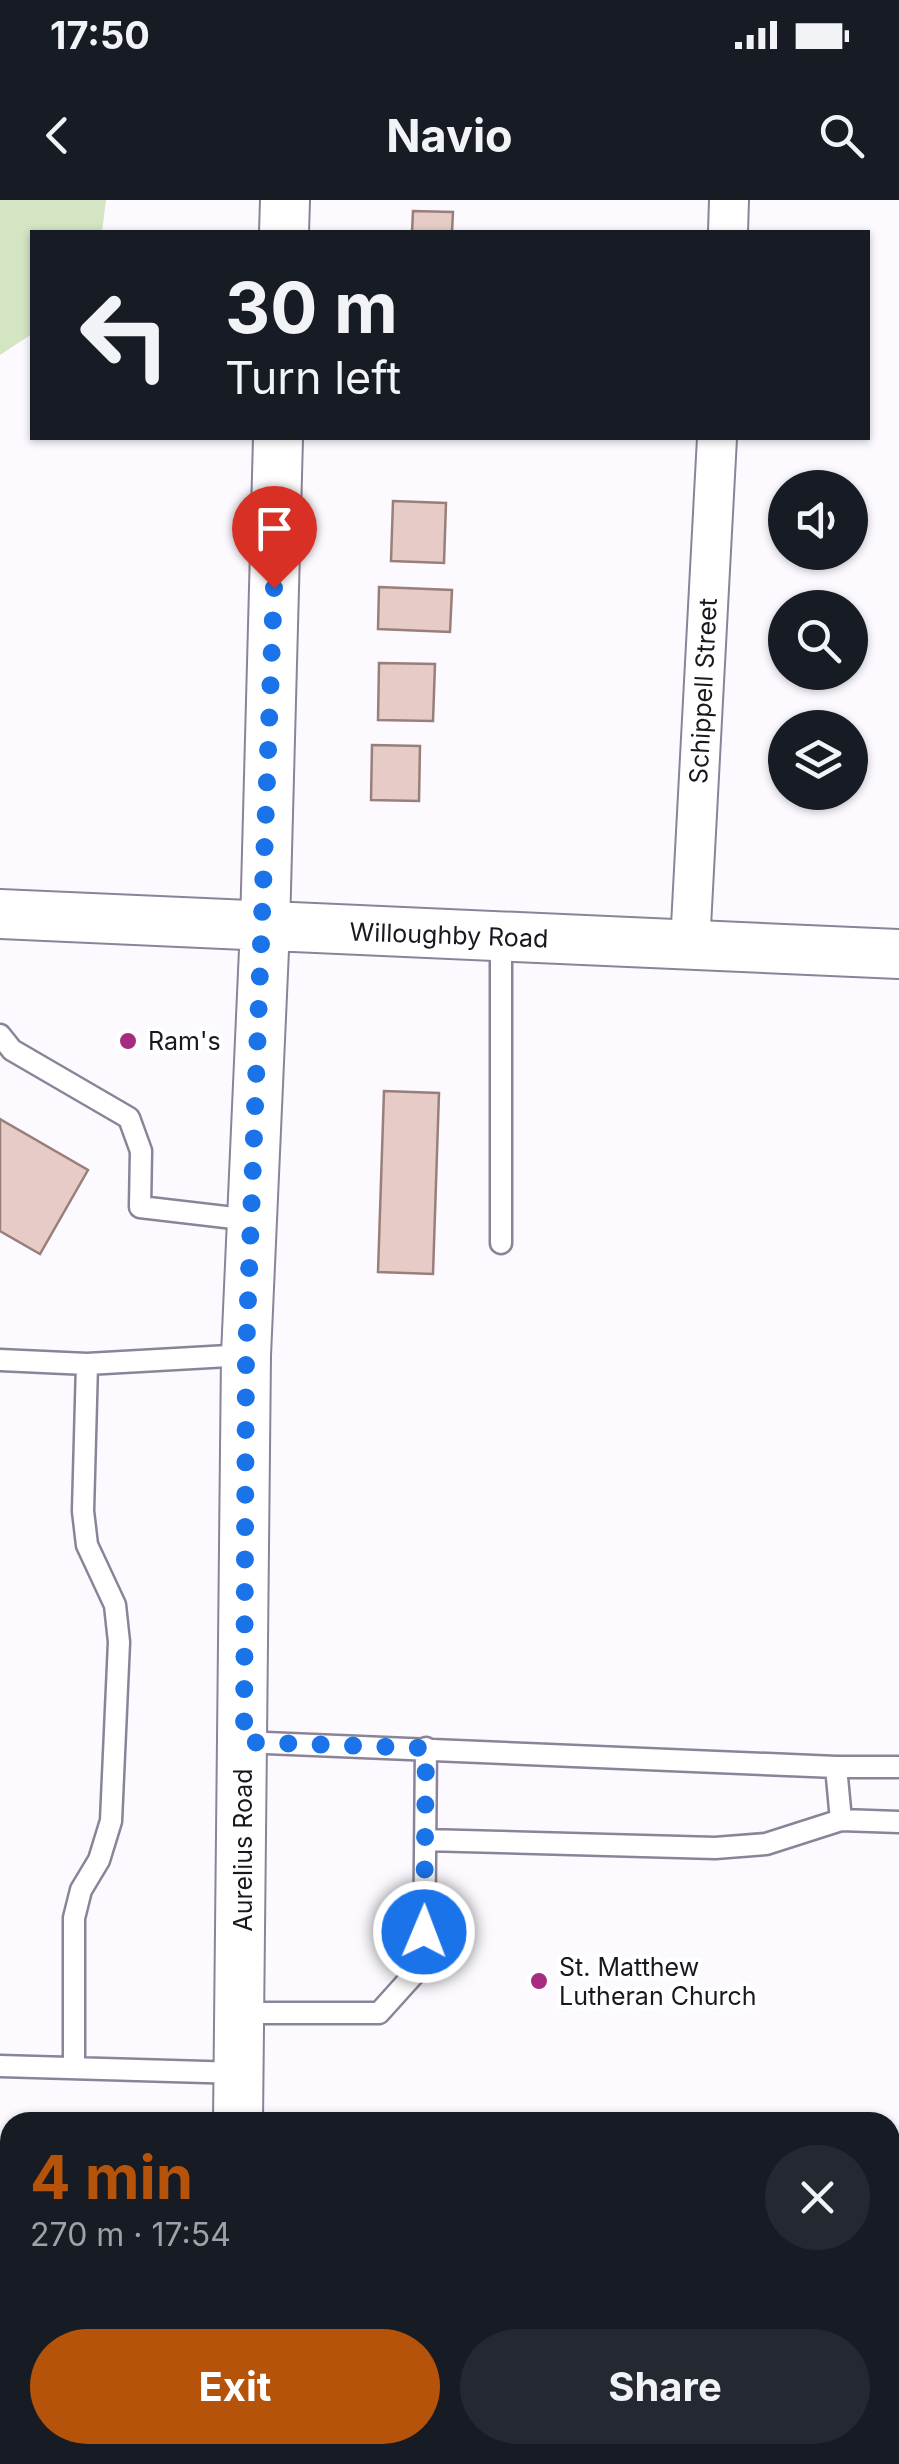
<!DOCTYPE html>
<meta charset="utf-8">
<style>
:root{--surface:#171b24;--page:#242831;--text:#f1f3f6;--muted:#9ea1a6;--accent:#b45309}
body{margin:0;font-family:Inter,sans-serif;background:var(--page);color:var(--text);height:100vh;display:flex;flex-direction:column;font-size:38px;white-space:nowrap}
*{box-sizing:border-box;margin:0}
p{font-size:32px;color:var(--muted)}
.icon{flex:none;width:55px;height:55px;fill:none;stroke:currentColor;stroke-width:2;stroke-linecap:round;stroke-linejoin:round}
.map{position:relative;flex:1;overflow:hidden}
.sheet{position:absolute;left:0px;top:1912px;width:900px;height:352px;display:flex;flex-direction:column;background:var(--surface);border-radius:30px 30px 0 0;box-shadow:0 2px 8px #0004}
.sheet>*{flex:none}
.guide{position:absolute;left:30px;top:30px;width:840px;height:210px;border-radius:0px;box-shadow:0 2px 8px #0004;background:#171b24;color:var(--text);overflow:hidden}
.fabs{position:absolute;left:768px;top:270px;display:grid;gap:20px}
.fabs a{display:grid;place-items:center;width:100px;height:100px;border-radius:50%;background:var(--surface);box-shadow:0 2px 8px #0004;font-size:50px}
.pin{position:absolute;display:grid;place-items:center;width:85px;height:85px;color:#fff;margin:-102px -42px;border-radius:50% 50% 50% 0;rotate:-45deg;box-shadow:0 0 10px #0007}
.pin .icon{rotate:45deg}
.me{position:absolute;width:110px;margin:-55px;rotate:1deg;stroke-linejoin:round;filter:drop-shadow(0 0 8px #0008)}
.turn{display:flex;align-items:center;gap:35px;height:210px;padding:0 30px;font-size:45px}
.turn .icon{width:130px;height:130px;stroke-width:2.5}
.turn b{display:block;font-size:70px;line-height:85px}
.round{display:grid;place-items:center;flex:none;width:105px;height:105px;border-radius:52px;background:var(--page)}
.summary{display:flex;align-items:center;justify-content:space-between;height:170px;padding:0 30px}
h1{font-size:60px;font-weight:700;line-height:75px;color:var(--accent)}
.action{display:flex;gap:20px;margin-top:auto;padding:20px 30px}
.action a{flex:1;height:115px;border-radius:60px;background:var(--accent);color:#fff;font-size:40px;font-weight:700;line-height:115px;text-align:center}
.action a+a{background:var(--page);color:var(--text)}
.status{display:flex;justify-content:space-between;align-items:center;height:70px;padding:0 50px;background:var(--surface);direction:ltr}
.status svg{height:28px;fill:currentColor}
header{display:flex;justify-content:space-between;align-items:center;height:130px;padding:0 30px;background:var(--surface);font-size:45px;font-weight:700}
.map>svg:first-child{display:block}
.green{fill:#d4e5c3}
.building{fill:#e7cbc6;stroke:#997f7a;stroke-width:2.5}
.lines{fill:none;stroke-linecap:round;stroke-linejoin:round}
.service-casing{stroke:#8b8398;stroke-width:25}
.minor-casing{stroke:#8b8398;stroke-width:42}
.tertiary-casing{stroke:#8b8398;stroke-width:52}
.service{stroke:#fff;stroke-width:20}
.minor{stroke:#fff;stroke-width:38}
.tertiary{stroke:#fff;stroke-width:48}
.route{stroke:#1a73e8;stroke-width:18;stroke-dasharray:0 32.4}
.poi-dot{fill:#a62c82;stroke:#fff;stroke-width:4}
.labels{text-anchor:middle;stroke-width:8;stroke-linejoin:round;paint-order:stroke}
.street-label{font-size:25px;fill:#1a171f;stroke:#fff}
.poi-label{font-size:25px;fill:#1a171f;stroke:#fff;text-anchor:start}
</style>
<div class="status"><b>17:50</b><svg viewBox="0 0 49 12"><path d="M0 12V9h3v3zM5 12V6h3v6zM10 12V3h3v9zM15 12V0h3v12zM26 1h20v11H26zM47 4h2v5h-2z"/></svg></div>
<header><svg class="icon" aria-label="back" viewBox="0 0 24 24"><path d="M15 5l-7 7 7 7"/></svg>Navio<svg class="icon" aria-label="search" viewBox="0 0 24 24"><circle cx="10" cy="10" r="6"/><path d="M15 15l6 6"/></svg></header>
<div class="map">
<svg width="899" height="2264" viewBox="0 0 899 2264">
<rect width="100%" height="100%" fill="#fcfaff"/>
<path class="green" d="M0 0H106L102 32H32V134L0 155Z"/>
<path class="building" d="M413 11 453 12 452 32H412Z
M393 301 446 303 444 363 391 361Z
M379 387 452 390 450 432 378 429Z
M379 463 435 464 433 521 378 520Z
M372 545 420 546 419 601 371 600Z
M384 891 439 893 433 1074 378 1072Z
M0 919 88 970 40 1054 0 1031Z
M890 2011H899V2127H890Z
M890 2214H899V2247H890Z"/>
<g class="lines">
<defs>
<path id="service" d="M0 835 12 850 129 918 141 951 140 1007 251 1020
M501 1043V737
M0 1160 87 1164 246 1155
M244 1542 836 1567 841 1620 766 1644 715 1648 425 1640
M836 1567H899
M841 1620 899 1622
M242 1813H379L424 1763 426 1548
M0 1866 240 1873
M74 1868V1718L81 1690 99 1660 111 1621 119 1442 115 1405 87 1345 83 1311 87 1164
M892 2194H899
M0 2219H10"/>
<path id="minor" d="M728 32 729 0
M690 745 717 238
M569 2255 632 2264"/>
<path id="tertiary" d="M284 32 285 0
M0 714 899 754
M238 1922 246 1155 265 727 278 238
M213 2264 214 2255"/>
</defs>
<use href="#service" class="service-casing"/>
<use href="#minor" class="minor-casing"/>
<use href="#tertiary" class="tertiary-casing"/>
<use href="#service" class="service"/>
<use href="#minor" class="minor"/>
<use href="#tertiary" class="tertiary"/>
</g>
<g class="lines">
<path class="route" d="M274 388 246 1155 244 1542 426 1548 424 1732"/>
</g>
<g class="poi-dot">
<circle cx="128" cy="841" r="10"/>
<circle cx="539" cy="1781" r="10"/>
</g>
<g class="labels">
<g class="street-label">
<text transform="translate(703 491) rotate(-87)" y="9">Schippell Street</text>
<text transform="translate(449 735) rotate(2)" y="9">Willoughby Road</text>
<text transform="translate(243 1650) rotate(-90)" y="9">Aurelius Road</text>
</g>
<g class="poi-label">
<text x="148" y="850">Ram's</text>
<text x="559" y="1776">St. Matthew<tspan x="559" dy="29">Lutheran Church</tspan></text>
</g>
</g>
</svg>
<div class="fabs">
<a><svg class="icon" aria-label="sound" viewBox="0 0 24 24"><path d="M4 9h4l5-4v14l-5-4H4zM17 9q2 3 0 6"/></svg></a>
<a><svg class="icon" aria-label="search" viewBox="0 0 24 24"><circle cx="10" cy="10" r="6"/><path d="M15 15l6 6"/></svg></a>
<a><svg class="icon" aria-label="layers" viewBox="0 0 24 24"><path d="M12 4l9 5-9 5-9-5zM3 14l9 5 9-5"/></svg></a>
</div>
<div class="pin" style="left:274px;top:388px;background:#d93025"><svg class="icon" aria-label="arrive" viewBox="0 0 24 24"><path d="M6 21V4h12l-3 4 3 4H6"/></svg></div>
<svg class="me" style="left:424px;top:1732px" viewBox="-20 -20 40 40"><circle r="17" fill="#1a73e8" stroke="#fff" stroke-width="3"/><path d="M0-11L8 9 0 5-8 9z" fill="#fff"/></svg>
<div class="guide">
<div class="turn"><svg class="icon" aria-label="left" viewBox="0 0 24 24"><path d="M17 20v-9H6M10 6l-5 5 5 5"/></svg><div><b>30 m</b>Turn left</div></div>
</div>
<section class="sheet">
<div class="summary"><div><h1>4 min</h1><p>270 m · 17:54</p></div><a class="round"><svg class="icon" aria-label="close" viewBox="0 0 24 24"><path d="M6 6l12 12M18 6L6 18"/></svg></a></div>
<div class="action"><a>Exit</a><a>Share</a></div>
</section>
</div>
